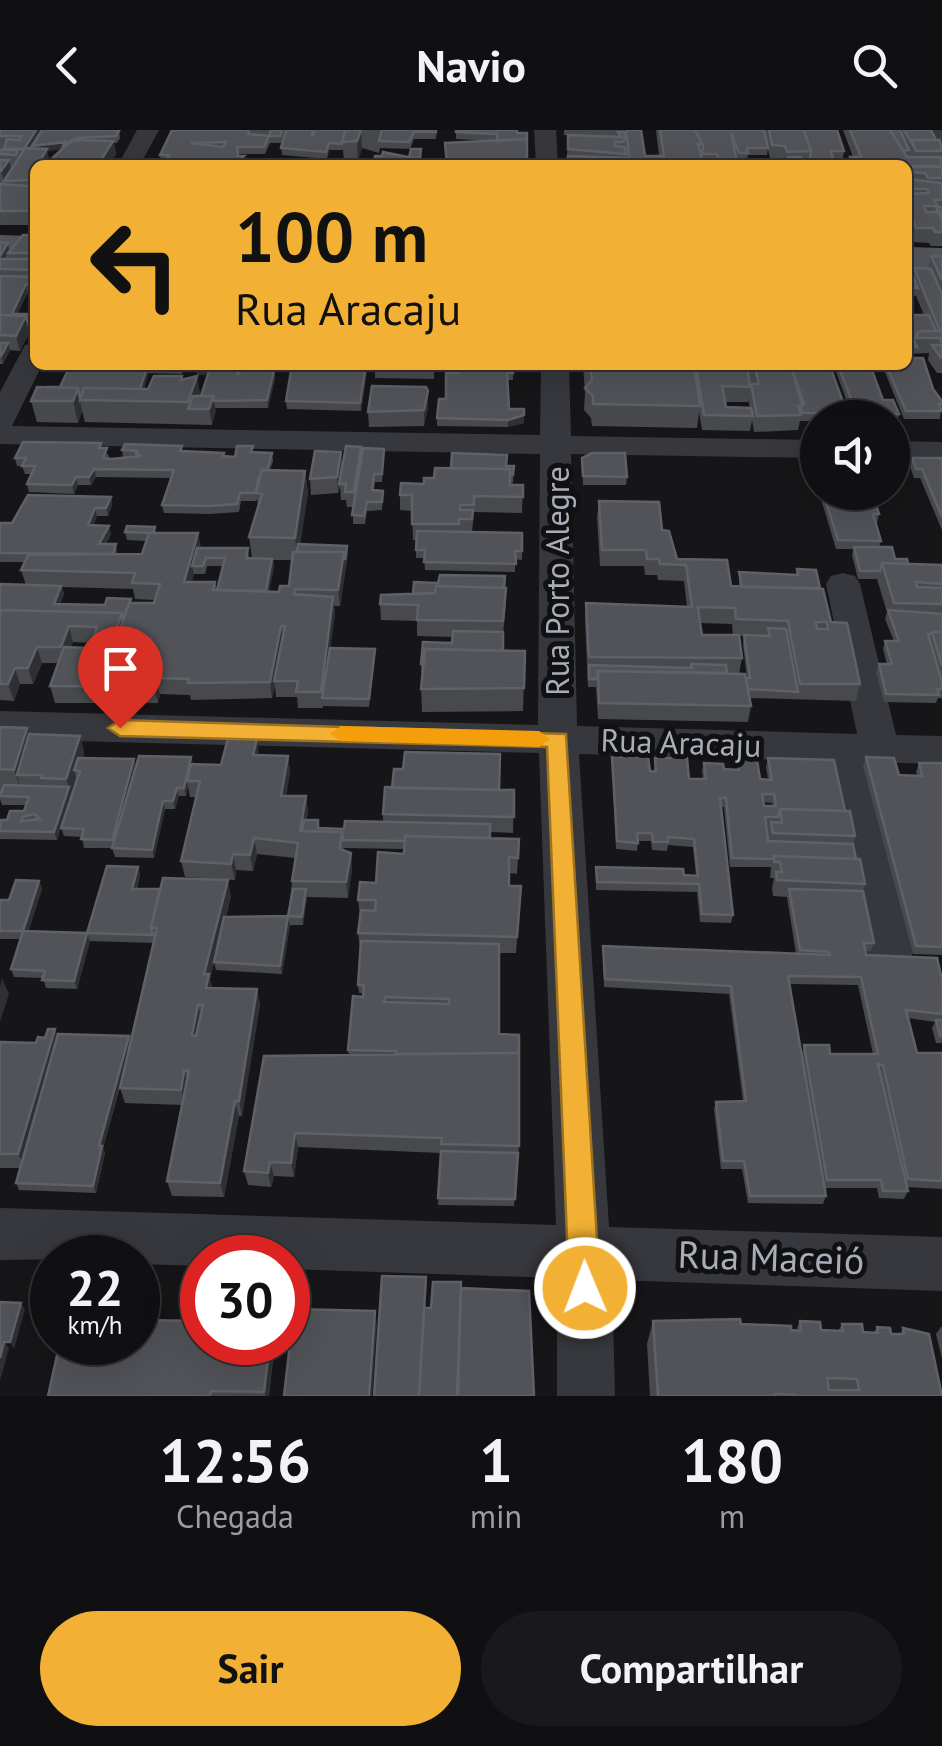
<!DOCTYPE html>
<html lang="pt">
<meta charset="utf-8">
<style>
:root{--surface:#101012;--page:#19191b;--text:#f1f3f6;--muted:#9c9d9f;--line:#303032;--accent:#f2b134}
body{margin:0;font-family:"PT Sans",sans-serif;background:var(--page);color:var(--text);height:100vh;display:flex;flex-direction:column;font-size:38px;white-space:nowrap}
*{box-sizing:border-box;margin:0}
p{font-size:32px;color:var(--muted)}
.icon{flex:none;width:55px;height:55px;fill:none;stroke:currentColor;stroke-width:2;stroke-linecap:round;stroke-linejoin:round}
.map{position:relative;height:1266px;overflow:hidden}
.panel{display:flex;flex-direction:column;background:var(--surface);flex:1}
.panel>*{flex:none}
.guide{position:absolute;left:30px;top:30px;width:882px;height:210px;border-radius:15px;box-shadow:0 10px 40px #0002,0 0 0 2px var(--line);background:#f2b134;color:#111;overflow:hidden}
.tools{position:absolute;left:800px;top:270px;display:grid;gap:20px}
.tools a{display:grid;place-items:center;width:110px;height:110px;border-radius:50%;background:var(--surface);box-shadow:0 10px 40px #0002,0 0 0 2px var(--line);font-size:50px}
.speed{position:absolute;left:30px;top:1105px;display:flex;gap:20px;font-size:50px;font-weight:700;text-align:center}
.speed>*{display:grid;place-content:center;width:130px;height:130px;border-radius:50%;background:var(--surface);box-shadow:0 10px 40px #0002,0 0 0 2px var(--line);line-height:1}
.speed small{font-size:25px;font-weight:400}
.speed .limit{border:15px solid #d22;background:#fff;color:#111}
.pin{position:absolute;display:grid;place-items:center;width:85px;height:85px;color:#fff;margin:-102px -42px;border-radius:50% 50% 50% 0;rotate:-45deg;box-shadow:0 0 10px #0007}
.pin .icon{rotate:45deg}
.me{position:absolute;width:110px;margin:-55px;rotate:359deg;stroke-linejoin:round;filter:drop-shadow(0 0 8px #0008)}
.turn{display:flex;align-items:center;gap:35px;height:210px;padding:0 40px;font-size:45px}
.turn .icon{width:130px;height:130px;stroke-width:2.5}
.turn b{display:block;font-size:70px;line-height:85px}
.eta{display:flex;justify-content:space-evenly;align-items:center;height:170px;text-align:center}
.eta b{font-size:60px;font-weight:700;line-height:70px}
.action{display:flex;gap:20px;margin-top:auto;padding:20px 40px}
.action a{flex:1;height:115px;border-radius:60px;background:var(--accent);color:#111;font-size:40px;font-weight:700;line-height:115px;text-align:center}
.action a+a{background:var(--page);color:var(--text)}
header{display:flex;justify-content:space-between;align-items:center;height:130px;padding:0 40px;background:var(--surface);font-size:45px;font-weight:700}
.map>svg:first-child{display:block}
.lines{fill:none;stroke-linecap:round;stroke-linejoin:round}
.street{fill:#37383d;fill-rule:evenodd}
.primary{fill:#53555c;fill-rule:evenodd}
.wall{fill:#47494d;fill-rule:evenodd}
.shaded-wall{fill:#2f3033}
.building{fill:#525359;stroke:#5f6168;stroke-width:2.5;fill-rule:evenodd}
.route{fill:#f2b134;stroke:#9d7322;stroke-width:2.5}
.slow{fill:#f59e0b}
.labels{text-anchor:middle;stroke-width:10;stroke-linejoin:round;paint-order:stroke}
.street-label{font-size:32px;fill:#a8adb8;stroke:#111113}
.near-street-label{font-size:38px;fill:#a8adb8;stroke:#111113}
</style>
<header><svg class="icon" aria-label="back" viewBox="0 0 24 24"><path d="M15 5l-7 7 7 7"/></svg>Navio<svg class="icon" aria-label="search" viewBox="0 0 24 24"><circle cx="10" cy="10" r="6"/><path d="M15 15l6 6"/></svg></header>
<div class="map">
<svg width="942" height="1266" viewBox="0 0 942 1266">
<rect width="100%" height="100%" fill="#161618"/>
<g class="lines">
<path class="street" d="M137 0H159L140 35H118Z
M534 0H556L558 35H536Z
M929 0H942V10L934 8Z
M35 213V235H42L12 296 540 305 541 235H569L571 306 818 310V328L571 324 577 596 857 604 826 454 831 446 843 443 855 446 860 454 896 605 942 606V634L868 632 913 823 906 836 890 842 874 836 867 823 828 631 579 624 609 1097 942 1107V1161L612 1150 615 1266H557V1148L288 1139V1128H202V1136L138 1134V1128L0 1130V1078L556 1095 539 623 0 609V581L538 595 540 324 0 314V262L25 215Z
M892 311 942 312V330L892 329Z"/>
<path class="primary" d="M0 105 35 106V126L0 125Z
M908 117 942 118V140L908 138Z"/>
</g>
<path class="wall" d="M0 0H119L120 8 117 13H114L116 24 109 35H35V100H31L30 95H0ZM62 19 49 31 47 21Z
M173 0H285L281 13H270L265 24H238V26H244L245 33 242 35H165L166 32 161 31 160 25Z
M286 0H437L436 9H414L410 19 380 18 379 23 362 18 358 30 344 31 343 20H329L327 29 282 25 281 18Z
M456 0 517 3 527 35H446L445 13 495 11 456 9Z
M564 0H624L625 4V0L645 26H659L656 0H837L844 21 843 28H833L832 35H785L783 29 770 28 766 11 768 18 767 25H748L747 30H738L734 21 736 35H717L716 30H702L703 35H568V26H571H567L568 5H571H564Z
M843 0H931L936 10 942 14V116H931L929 113 913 112 908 99V35H848L850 27H853Z
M411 19H421L420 33H422V35H373L375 26H382L383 22 408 27V33Z
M35 105V162H28L17 184 35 192 20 221 10 220 3 234H0V112L11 120Z
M931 126H942V243H937L928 230 929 223 908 224V185H924L916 166 908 165V133L912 145 914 138 928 139Z
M62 235H185L182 244 148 243 144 259H148L182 246 183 250 197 246 200 266 209 244 197 245 195 237 241 235V240L274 241 275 249 268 278H215L212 295 85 292 82 281 78 293 37 292 31 271 60 257 67 242H63Z
M434 235V249L375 248V240Z
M442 235H524L513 236V250H507L509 279 524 293 508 297 437 296V288L458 243V236Z
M583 235H791L792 240 847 283 846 288H818V291H800L798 300 754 302 752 290 750 301 702 300 699 282 697 298 592 296 591 288 584 280 585 263ZM748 269 750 278 726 277 725 272H748Z
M838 235 883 270 899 284 897 292H892V288H853L836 242Z
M882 235H908L933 259 942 271 940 289H904Z
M367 241 361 281 287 279 286 271Z
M428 261V277L424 296 369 297 368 282Z
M101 313 102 318 109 326 108 329H111L123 328 122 320 182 316 183 322 224 326 235 327 254 322 272 323 273 331 270 340 305 341 308 363 300 414 347 416 348 424 340 476H334L335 483 330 518 375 527 369 577 323 576V578H298L297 567H276L275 556 272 568 191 570 190 565 160 564 158 573H55L50 556 58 533H42L33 554H20L14 571 0 570V454L26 455 21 440 25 432H0V393H12L111 367 112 375 108 386H97L93 395 111 404 106 414H116L117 424H142L146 411 127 410 125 402 155 397 156 403H198L200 418H248L249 428H252L249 407 258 376 257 369 256 371H241L239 382 210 384 164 383 162 375 171 348 96 347 91 355H78L74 364 29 362 27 354 31 344H25L22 336H17L15 328ZM273 430H292L289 456 279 462 269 461 274 437ZM207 436H223L217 460 215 452H191L194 444H205ZM62 457 133 459 135 469 155 470 154 473 105 475 60 474 64 464ZM73 512 91 513 90 518 71 517Z
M361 317 362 324 384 327 382 352H375L374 360 383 361 382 380 367 381 365 394H353V377H347L346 370H341L340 356 338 363 311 365 310 349 341 322 342 337Z
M582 328 627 347 626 355H583Z
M912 328H942V400L920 348H914L910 336Z
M507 336H514L513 353H510V355H523L522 383 474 382 472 402 522 403V430L515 429V442L425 440 424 428H416V410H413L412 381 400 380V365L434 348Z
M819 362H872L879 384 877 393H875L881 411 879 417 895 429 908 434 942 435V570L941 568H938L936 573 884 572 876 542 879 534H887L883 519 885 511H894L885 489 887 482 877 449H858L852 425 853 419H836Z
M599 371 662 400 677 429 731 456 739 457V442L796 445 797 439 820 459 831 492 860 554 856 571 749 568 751 576 748 592 598 589 596 557H588L585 489 586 473 687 477 684 451 658 450 657 445H645L644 436H600L597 387ZM700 493 732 494 733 505H702ZM739 506H744L743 514 747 548 739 544 742 528Z
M380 474H506L503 504V521H525L523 581 422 582 421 559 423 542H421V534L452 513 453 507 417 506V491L381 490Z
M0 597 27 598 29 605 80 606 84 622 83 628 134 629 136 637 191 627 193 634 221 635 259 625 288 626 290 642 286 666H306L308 682 306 690H318L319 698 344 699 383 692V684L499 660H514L513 703 490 702V708L518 728 517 744 509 743V756H521L516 823H499V904L519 1016 514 1076 438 1075 441 1023 298 1017 294 1047 274 1046 271 1057 248 1055 244 1041 349 925 348 920 364 863H359L358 855 360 819 358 803 360 785 358 770 404 724V719L344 718 343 720 351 723 352 739 348 768 307 767 303 795H290L282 844 216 840 214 832 210 849 212 858 260 874 242 986H239L224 1067 172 1066 167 1051 183 975 125 973 120 958 124 943 103 1018 105 1023 96 1063 19 1060 16 1053 20 1038H0V912L36 913 45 908 58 906H129L131 912 154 813 90 811 77 859 46 858 43 848 14 847 11 839 20 809H0V770H9L39 751 42 759 28 802 87 803 138 737 140 745 137 759 231 766 226 787 288 786 295 728 257 724 253 741 236 740 235 750 185 747 181 731 196 667H190L188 656 186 666H179L175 679H165L154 728 115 727 112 718H84L82 707 64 706 61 698 76 648 57 710 0 709V690H7L24 681 26 675H2L0 669Z
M612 627 650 641 654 642 655 628 689 649H703L702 641 704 633 724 639 737 640 738 630 760 649H768L766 637 768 628 845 681 855 706 853 714 856 729 865 754 863 761 874 813 871 821H865L866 825 942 850V913H936L932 898 935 892 908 888 917 923H942V1059L907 1057 908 1061 904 1069 879 1068 877 1058H825L826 1066 823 1074 748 1073 742 1039H721L714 979 716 972 743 971 729 864 604 857 603 816 796 824 787 767 773 766 772 758 774 748H770L771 737H730L724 677H721L733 785 731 793 700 792 697 762 596 760V737L696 746 693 717 668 715 667 721 652 720 651 711H638L637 721 616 719ZM763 672 772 673 773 676H764ZM790 854 858 855 873 924H830L804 915 802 923Z
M866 627 899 645H917L916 642 919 633H942V825L913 824 863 636Z
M653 1191 741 1194 796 1200 800 1191 821 1200 838 1201 842 1194 863 1202H874L877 1197 891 1204H900L903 1198 942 1266H650L647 1214Z
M941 1197H942V1229L936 1204Z
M202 1212H275L269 1266H48Z"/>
<path class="shaded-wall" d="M36 0H47L66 12 64 19 47 21 50 32 48 35H38L24 19Z
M361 0 362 18 358 30 357 11Z
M113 11 116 24 109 35H98Z
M244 26 245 33 242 35H238V31Z
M9 30 14 51H4L1 41Z
M35 70V89L31 95 28 81Z
M8 113 10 123H8L0 136V126Z
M26 154 28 162 14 192 12 184Z
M33 184 35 192 20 221 16 206 26 186Z
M8 213 10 220 3 234 1 226Z
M213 235H225L223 242 197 245 195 237Z
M367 235V241L361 281 360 273Z
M147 238 148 245 142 267 140 259Z
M274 241 275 249 268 278 267 270Z
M197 246 201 268 189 279 188 272Z
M78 258 82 281 78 293 73 271Z
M428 261V277L424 296V280Z
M213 266 216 281 212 295 209 279Z
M524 285V293L508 297V290Z
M341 322 342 337 338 363 337 347Z
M94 339 96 347 91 355 89 347Z
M305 341 308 363 298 430 295 408Z
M76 347 78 355 74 364 72 355Z
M111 367 112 375 108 386 106 378Z
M95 378 97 386 90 403 88 395Z
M109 396 111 404 101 422 99 414Z
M198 403 201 418 192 436 194 444 187 468 184 452Z
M347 416 348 424 340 476 338 460 344 422Z
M272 429 274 437 267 471 266 462Z
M61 456 64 464 57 482 54 474Z
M333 467 335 483 324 568H322L323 578 321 562Z
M131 469 133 477 109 549 105 533 122 483Z
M69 496 73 512 66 533 61 517Z
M281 496 284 513 274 551 275 556 272 568 270 552Z
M37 517 42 533 33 554 28 538Z
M375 519V527L369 577V569Z
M15 538 20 554 14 571 8 554Z
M156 548 160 564 158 573 154 557Z
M27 598 34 621 17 645 22 663 14 640Z
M80 606 84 622 79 641 74 640 76 648 57 710 54 702 69 657 66 649Z
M257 609 259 625 256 641 253 625Z
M288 626 290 642 284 682 281 666Z
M191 627 193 636 187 651 188 656 186 666 184 658Z
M134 629 136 637 114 718 112 710Z
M177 658 179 666 175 679 173 671Z
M306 666 308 682 303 709 300 701Z
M163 671 165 679 154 728 152 720Z
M254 708 257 724 253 741 250 725Z
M351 723 352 739 348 768 346 752Z
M233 724 236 740 235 750 231 734Z
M138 737 140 745 134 767 132 759Z
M228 750 231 766 210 849 213 859 210 874 204 844Z
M39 751 42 759 26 810 23 801Z
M306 759 307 767 303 795 302 787Z
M288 786 290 795 282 844 280 836Z
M87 803 90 811 77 859 74 851Z
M2 848 9 864 0 892V856Z
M257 859 260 874 242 986 239 971Z
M198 875 202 891 196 921 192 905Z
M55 899 61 914 25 1038 18 1024Z
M129 906 131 914 103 1018 105 1023 96 1063 93 1056 99 1016Z
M184 941 189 956 185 975 181 960Z
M235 971 239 986 224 1067 220 1053Z
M295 1003 298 1017 294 1047 291 1033Z
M270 1032 274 1046 271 1057 268 1043Z
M21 1173 25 1179 14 1219 10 1212Z
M375 1181 377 1194 372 1266H369Z
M4 1212 9 1218 0 1251V1228Z
M270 1212H275L269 1266H266L264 1262Z"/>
<path class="building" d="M0 0H36L24 19H4L7 9 19 10 21 6H0Z
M42 0H114L119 1 116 6 77 8 65 16H63L66 12 32 16Z
M172 0H249L248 4 269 6 271 0H282L280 6H269L264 17H237L238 26H244L238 31H216L214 35H166L165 33 169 25H160ZM226 12 223 17 191 13Z
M286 0H313L312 6 316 0H345L342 14 329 13 326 22 281 18Z
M345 0H361L357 11 342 12Z
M382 0H436V2H414L409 12 379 11Z
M456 0H517V3H527V9L497 11V4L456 2Z
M626 0H641L645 26H664L660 0H695L703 15 698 14 703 34 647 33V35H569V31L630 33Z
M695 0H764L768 18H747L748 23H739L731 3 737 32H719L717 24H702L703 15Z
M769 0H804L811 21 787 22 785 16 772 15Z
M804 0H837L844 21H831L833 29H810L811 21Z
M850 0H890L907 27H941L942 37 853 35 850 27H861Z
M890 0H900L909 20 903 21Z
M904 0H931L936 10H911V12Z
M618 2H624L625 4 624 12H615V16L625 17 626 24 568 19V5L621 7Z
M527 9V35H447L445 13Z
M72 10 113 11 98 35H35V70L28 81H0V54L29 56 32 50 4 51 25 18 47 19 38 34H46Z
M911 10H940L942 21H916Z
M411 19H421L420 28H409Z
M0 20H18L16 25 0 24Z
M383 22 408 27 407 35H373L375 26H382Z
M568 26 627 28 628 32 568 31Z
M788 27H801L803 35H790Z
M0 30H9L1 41H0Z
M409 32 422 33V35H408Z
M908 36H942V48H928L925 43 908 42Z
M908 49 942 53V70H934L938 76H924L926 82H939L942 89V102H935L933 98H916L908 76V64L929 63 927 59H908Z
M936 77H942V89L938 82Z
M23 105H35V123H8Z
M0 112 8 113 0 126Z
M931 126H942V150Z
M0 129H35V140L0 139Z
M908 133 918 158 908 157Z
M914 138 931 139 942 164V213L940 208H918L917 203 923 201H940Z
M0 146 35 147V154H26L12 184H33L28 193 26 186 0 185Z
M0 185 26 186 16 206 0 205Z
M908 185H929L936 201H923L917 203 916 208H913L917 217 908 216V208H913L908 192Z
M0 213H8L1 226H0Z
M932 215H942V228H941Z
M908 228H923L933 259 942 271V274H939L942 281H906L886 235H908Z
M225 235H240L237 245 242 240 274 241 267 270 214 271 213 266H201L210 238Z
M292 235H366L360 273 286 271Z
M376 235H434V241L375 240Z
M458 235H513V243L507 242 509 279H524V285L508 290 437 288 439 269H446V243H458Z
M585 235H694L700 276 593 274V266L585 258 592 250 591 241H586Z
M696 235H747L750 257 722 256 726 277 751 278 753 286 704 285Z
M754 235H791L802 276H798L801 285 757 286 751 254H759Z
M838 235H870L883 270H893L899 284 857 285Z
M70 236 147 238 140 259 84 258 80 269 78 258 46 257H60Z
M792 239H831L847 283H801L802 274H804Z
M154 246H182L181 250 197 246 188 272 80 270 84 258 148 259Z
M372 256 426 257 428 261 424 280 368 282Z
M37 257 78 258 73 271H31Z
M193 266H213L209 279H188Z
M23 312 101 313 99 318H107L103 328 111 329 141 326 136 324 137 321 122 320 125 314 182 316 180 321 224 323 223 326 235 327 237 316H253L251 322 272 323 267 340H262L260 347H259L255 363H240L237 374 209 376 162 375 174 340 94 339 89 347H76L72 355 27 354 35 336H22L26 328H15Z
M346 316 361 317 354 362H345L346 354H339Z
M363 318 384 319 382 344H374L372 360 383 361 382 372H367L364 386 352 385Z
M315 321 341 322 337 347 310 349Z
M452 323 507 325 506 336H514L513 345H510V339L451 338Z
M592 323H625L627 347 583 346 582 328Z
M912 328H942V387L922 339H916Z
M435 338 510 339V355H523V367L474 366V375H460V380H473L472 389H459V394H412V365H400L401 353 424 354V348H434Z
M262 340 305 341 295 408 249 407 262 364 256 363Z
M823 362H872L879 384H873L881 411 838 410Z
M28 365 111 367 106 378H95L88 395 109 396 99 414H116L113 424 0 423V393H12Z
M599 371 659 372 662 400 669 401 677 429 727 430 731 456 823 459 831 492 847 493 860 554H800L788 491 736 489 735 478 698 477 700 493 702 505H739L742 528 589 527 586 473 692 477 686 435 660 434 659 429H647L646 420H602ZM816 492H827L828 499H817Z
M127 396 155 397 153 403 125 402Z
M417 401 522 403V421H515L516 434 424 432 425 420H416Z
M149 403H198L184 452H215L213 460 279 462 280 456H289L293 422H344L338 460 295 459 294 464 333 467 321 562H296L298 551H274L285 496H281L270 552 188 553 189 549 156 548 154 557 50 556 64 517 90 518 97 497 69 496 61 517H37L28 538H15L8 554H0V480L122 483 105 533H108L129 473H154L160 454 132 453 135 443 21 440 28 425 142 424Z
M298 414 347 416 345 430 344 422H297Z
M854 417H892L895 429H907L908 434 882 433 880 441H860Z
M197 418H248L246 428 272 429 266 461 217 460 225 428H206L203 436H192Z
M882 433 942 435V454L916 452 917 457 942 458V474L894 473Z
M797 439 816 440 820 458 742 457 739 442 798 445Z
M440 445 505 446 504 458 436 456 435 463 413 464 414 452 438 453Z
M0 454 61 456 54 474 105 475 107 468 131 469 123 490 122 483 0 480Z
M436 456 506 458 503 491 417 490 418 475 380 474 381 465 435 463Z
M888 480 942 484V502H932L931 504H928L942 552V559H937L939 565 886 564 879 534H892L885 511H899Z
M768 498 786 499 798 562 748 559 746 548H750L744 505 770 506Z
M453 501 503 502V521L425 519 424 534H421L423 512 452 513Z
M932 502H942V536Z
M330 518 375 519 369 569 322 568Z
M425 519 525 521 524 558 421 559Z
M691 534 726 535 727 543 598 541 597 549H589V535L692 538Z
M598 541 745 544 751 576 599 573Z
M0 597 27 598 14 640 0 639Z
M29 604 80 606 66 649 41 648 42 645H17Z
M228 608 257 609 253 625 288 626 281 666H306L300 701 342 702 340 719 351 723 346 752 292 751 298 713 254 708 250 725 233 724 231 734 181 731 200 651H187L191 634 221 635Z
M405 622 500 624 499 660 392 658 394 639H403Z
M139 626 191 627 184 658H177L173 671H163L152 720 112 718Z
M612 627H648L650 641 656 642 655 628H687L689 649H706L704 633 723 634 724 639 739 640 738 630H757L760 649 772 650 768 628 834 630 845 681 780 679 778 687H765L768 711 853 714 856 729 774 726V729L732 728 726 668H720L733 785 702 784 699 754 597 752 596 737 683 739 684 745 698 746 694 709 668 707V712H653L652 703H637L638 713 617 711ZM762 664H774L776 676H764Z
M866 627 894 628 899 645 922 646 919 633H942V817L916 816Z
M78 628 134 629 112 710 81 709 84 699 61 698 80 641 74 640Z
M4 655 69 657 54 702 0 701V690H7L10 681H24L29 667 0 666ZM34 684 40 689 21 691 23 687Z
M385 657 514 660V687L383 684Z
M780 679 850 681 855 706 773 703 771 692 782 693Z
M304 690H318V698L344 699 345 691 490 694V708L405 706V711L343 710 342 702 302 701Z
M405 706 519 709 518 728 509 727V756H521L517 807 358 803 361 780 375 781 376 770H358L360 752 376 753 378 722 404 724Z
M774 726 860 729 865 754 777 750 776 742H782L780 732H774Z
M107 736 138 737 132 759H160L151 797 153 805 87 803Z
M163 748 228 750 204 844H209L206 858 257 859 239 971H235L220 1053 167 1051 189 940 184 941 181 960 120 958 157 798 151 797ZM198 875H203L196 906 192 905Z
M16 750 39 751 23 801H0V770H9Z
M293 759H306L302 787 288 786Z
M789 759 863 761 874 813H864L866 825 937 828 942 850V884L906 880 917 923H942V1051L908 1049 883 935 878 934 908 1061H883L881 1050H827L804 915H829L830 924H878L861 847 788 846 826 1066H750L744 1031H723L716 972 746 971 731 856 605 849 603 816 830 825 829 822 800 820Z
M288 786 280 836 214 832 224 787Z
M23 801 87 803 74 851 42 850 45 841 11 839Z
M361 811 499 814V904L519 905V923L396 924V921L348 920 353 866 363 867 364 855H358ZM385 867 449 869V874L384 872Z
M936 890H942V906H940Z
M48 899H55L18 1024H0V912L36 913 38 907 45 908Z
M58 904 129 906 99 1016H102L93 1056 16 1053Z
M519 923V1016L441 1014 442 1008 295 1003 291 1033 270 1032 268 1043 244 1041 264 926Z
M441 1021 518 1023 515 1069 438 1068Z
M382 1146 426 1147 419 1266H374Z
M433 1152H461L457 1266H419L424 1178H431Z
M461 1158 529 1161 534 1266H458Z
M0 1172 21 1173 10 1212H4L0 1228Z
M294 1179 375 1181 369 1266H284Z
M740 1189 741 1194 791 1196V1200L801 1201 800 1191 820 1192 821 1200 843 1201 842 1194H862L863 1202 878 1203 877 1197 890 1198 891 1204H904L903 1198 929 1204 942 1266H794V1265L776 1264V1266H658L653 1191ZM827 1248 857 1249 859 1260H829Z
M138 1190 202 1191V1212H270L264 1262 211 1261 210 1266H48L60 1212H138Z"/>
<path class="route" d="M120 590 566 604 600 1158 596 1169 585 1173 574 1169 569 1158 547 617 120 606 108 598Z"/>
<path class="slow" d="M341 596 539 601 550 609 539 617 341 611 330 604Z"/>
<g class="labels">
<g class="street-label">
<text transform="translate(558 451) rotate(-90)" y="11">Rua Porto Alegre</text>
<text transform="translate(681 613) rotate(2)" y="11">Rua Aracaju</text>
</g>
<g class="near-street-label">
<text transform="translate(771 1128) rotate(2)" y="13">Rua Maceió</text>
</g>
</g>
</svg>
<div class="tools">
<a><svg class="icon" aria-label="sound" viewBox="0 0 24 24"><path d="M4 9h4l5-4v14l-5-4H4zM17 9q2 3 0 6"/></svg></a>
</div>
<div class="speed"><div>22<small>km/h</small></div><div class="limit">30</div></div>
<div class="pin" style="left:120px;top:598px;background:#d93025"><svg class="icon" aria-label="arrive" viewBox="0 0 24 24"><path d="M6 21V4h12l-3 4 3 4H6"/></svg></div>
<svg class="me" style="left:585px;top:1158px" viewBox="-20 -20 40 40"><circle r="17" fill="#f2b134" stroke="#fff" stroke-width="3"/><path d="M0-11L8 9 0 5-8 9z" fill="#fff"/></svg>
<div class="guide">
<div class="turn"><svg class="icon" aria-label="left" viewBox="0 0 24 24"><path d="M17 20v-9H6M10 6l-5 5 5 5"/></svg><div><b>100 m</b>Rua Aracaju</div></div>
</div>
</div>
<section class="panel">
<div class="eta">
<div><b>12:56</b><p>Chegada</p></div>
<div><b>1</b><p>min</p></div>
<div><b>180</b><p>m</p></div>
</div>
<div class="action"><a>Sair</a><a>Compartilhar</a></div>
</section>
